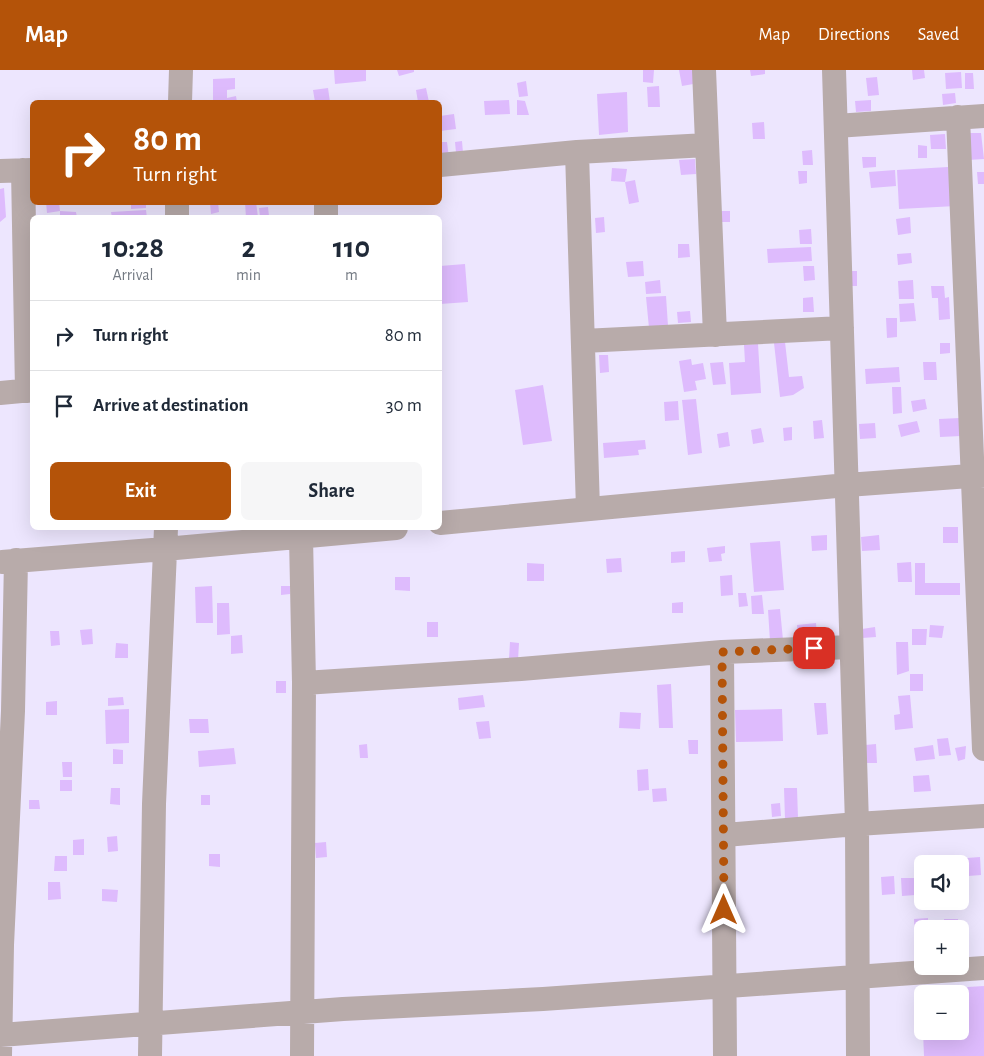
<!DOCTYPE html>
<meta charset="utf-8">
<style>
:root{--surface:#fff;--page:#f6f6f7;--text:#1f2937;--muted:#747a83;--line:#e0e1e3;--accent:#b45309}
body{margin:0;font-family:"Alegreya Sans",sans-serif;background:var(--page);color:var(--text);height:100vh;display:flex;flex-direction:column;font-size:19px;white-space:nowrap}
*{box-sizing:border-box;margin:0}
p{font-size:16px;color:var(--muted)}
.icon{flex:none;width:28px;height:28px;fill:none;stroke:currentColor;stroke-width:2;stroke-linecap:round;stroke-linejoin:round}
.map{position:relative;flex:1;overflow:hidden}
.details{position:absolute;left:30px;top:145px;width:412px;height:315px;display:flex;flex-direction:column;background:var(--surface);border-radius:8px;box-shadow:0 5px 20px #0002}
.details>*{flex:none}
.top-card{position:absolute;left:30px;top:30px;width:412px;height:105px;border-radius:8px;box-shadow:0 5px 20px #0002;background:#b45309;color:#fff;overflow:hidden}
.controls{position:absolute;left:914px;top:785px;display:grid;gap:10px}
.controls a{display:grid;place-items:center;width:55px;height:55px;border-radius:8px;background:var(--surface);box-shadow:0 5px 20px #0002;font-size:25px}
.pin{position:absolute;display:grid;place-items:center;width:42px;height:42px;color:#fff;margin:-21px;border-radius:10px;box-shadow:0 2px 8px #0006}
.me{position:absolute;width:55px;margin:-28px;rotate:0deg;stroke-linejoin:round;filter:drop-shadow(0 0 4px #0008)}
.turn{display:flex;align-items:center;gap:18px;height:105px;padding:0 20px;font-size:22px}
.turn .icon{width:65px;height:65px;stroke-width:2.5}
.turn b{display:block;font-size:35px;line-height:42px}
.eta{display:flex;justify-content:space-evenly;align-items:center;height:85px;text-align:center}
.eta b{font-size:30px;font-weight:600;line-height:35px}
.button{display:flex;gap:10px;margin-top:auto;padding:10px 20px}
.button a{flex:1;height:58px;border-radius:8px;background:var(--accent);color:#fff;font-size:20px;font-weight:600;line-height:58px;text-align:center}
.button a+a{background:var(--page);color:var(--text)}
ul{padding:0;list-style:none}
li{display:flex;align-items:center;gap:15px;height:70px;padding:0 20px;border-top:1px solid var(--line)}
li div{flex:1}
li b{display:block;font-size:19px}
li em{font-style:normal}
header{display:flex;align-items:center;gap:30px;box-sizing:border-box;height:70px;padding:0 25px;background:var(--accent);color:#fff}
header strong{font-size:24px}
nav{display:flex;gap:28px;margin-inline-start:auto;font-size:18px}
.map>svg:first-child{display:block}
.building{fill:#debbfd}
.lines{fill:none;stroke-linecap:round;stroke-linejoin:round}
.minor{stroke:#b8abaa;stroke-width:24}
.route{stroke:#b45309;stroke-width:9;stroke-dasharray:0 16.2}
</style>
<header>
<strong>Map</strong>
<nav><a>Map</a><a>Directions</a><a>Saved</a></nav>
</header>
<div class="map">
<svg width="984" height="986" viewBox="0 0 984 986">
<rect width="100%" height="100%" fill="#ede6fe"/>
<path class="building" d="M334 0H366V11L335 14Z
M397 0H414V2L399 6Z
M643 0H654L653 13 643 12Z
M679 0H698L699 13 682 16Z
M750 0H765V4L751 6Z
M912 0H924L925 8 913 10Z
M961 2 962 18 946 19 945 3Z
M965 3H973L974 19H965Z
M877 7 879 25 868 26 866 8Z
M235 8V19L227 20V28L236 26 237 32H213V9Z
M526 11 528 26 519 27 517 13Z
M659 16 660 37H648L647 17Z
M328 18 330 32H315L313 20Z
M426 18 429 32H418L416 20Z
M627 22 628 62 599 65 597 24Z
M955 23 956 33 943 35 942 24Z
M509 30 510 44 485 45 484 31Z
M517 30 525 31 529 45H517Z
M871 30V41L856 42 855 31Z
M454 44 456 59 440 61V46Z
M764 52 765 69H753L752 53Z
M967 63H981L984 89 968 90Z
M945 64 946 79H931L930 65Z
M462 71 463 83H456L455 72Z
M440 72H447L449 88 440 89Z
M918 75 927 76V88H918Z
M812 80 813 95H803L802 81Z
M862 87H876V97L863 98Z
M695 89 696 104 681 105 679 90Z
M948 97 956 136 899 139 897 100Z
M612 98 627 99 625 112 611 111Z
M895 100 896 116 871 118 869 102Z
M798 101H807V113L799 114Z
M977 102H984V114H978Z
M635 110 639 132 629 134 625 112Z
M4 118 6 147 0 152V119Z
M46 132H59L60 141 47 143Z
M131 132H146V138L131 139Z
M218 132 219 142 211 144 210 133Z
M245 132H256L258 147 246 148Z
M268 137 269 146 260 147 259 138Z
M146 140 147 148H112L111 142Z
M60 141 76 142 77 148H60Z
M716 141H730V152H716Z
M604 147 605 162 596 163 595 148Z
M910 147 911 163 898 165 896 149Z
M811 159 812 174H800L799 160Z
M678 174H689L690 187 678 188Z
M811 177 812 191 768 193 767 179Z
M911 183 912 193 898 195 897 184Z
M643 191 644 206 628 207 626 192Z
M465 194 468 232 440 234V196Z
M803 196H814L815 210 804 211Z
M846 201H857V216H846Z
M660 210 661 223 646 224 645 212Z
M913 210 914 229H899L898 211Z
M931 216H944L945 228 949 227 950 249 939 250 938 228H932Z
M666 226 668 256 649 258 646 227Z
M813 227 814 242H803V228Z
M914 233 916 251 900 252 899 234Z
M690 241 691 252 678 253 677 242Z
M886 248H897V267L887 268Z
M785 272 789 307 802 306 804 318 793 325 780 327 774 273Z
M940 273H950V283L940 284Z
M758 274 761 323 731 325 729 293 745 292 744 275Z
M599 285H608L609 302 600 303Z
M691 289 692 295 703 293 706 309 695 311 697 320 684 322 679 291Z
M723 292 726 314 713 315 710 293Z
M923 292H936L937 310H924Z
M899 297 900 312 866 314 865 299Z
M543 315 552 371 523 375 515 320Z
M892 317H901L902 343 893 344Z
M696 329 702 383 688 385 682 330Z
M925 329 927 339 913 342 911 331Z
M678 331 679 350 665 351 664 332Z
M960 348 961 366 940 367 939 349Z
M822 350 824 368 814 369 813 351Z
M917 351 920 362 901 367 898 355Z
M875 353 876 368 860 369 859 354Z
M792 357V370L784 371 783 358Z
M761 358 764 372 753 374 751 360Z
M728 362 730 376 719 378 717 364Z
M645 370 646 379 638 380 639 385 604 388 603 373Z
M943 457H958V473H943Z
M827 465V480L812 481 811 466Z
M879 465 880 480 862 481 861 467Z
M780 471 784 520 754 522 750 473Z
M725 476V483L721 484 722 491 709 492 707 478Z
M685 481V492L671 493V482Z
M621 488 622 502 607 503 606 489Z
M911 492 912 512H898L897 493Z
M527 493 544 494V511H527Z
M915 493H925V513H960V525H915Z
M732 505 733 525 721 526 720 506Z
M395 507H410V521L395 520Z
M212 516 213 553H196L195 517Z
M281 516H290V524L281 525Z
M738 523H746L748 536 739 537Z
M762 525 764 544H752L751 526Z
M683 532V543H672V533Z
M217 533H229L230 564 217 565Z
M780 539 783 570 770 571 768 540Z
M427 552H438V567H427Z
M816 553 817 567 798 568 797 555Z
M930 555 944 556 942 568 929 567Z
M875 557 876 567 862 568V559Z
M92 559 93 574 82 575 80 560Z
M912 559H927L926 575H912Z
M50 561H59L60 575 51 576Z
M242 565 243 583 231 584V566Z
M510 572 519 573 518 590 509 589Z
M896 572H908L909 601 897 605Z
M116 573 128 574V588H115Z
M910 604H923V621H910Z
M276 611H286V623H276Z
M671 614 673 658H659L657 615Z
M483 625 485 637 459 640 458 628Z
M910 625 913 658 895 660 894 645 900 644 898 626Z
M123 627 124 635 108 636V628Z
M57 631V645H46V632Z
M814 633H826L828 664 817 665Z
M129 639V673L106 674 105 640Z
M782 639 783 671 736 672 735 640Z
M620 642 641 643 640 659 619 658Z
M189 649H208L209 663H190Z
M489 651 491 668 479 669 476 652Z
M948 668 951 685 939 686 937 669Z
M688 670H698V684H689Z
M367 674 368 688H360L359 675Z
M876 674 877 693H866L865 675Z
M933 675 935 689 916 691 914 678Z
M966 676 965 689 958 691 955 678Z
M234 678 236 694 199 697 198 681Z
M113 679 123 680V694H113Z
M62 692H72V707H63Z
M648 699 649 720 638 721 637 700Z
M929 705 931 721 914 722 913 706Z
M60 710H72V721H60Z
M111 718H120V735L110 734Z
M666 718 667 731 653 732 652 719Z
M784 718H797L798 748 785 749Z
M201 725H210V735H201Z
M29 730H39L40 739H29Z
M780 733 781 746 772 747 771 734Z
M117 766 118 781 108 782 107 767Z
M84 769V785H73V770Z
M326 772 327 787 316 788 315 773Z
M209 784H220V797L209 796Z
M55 786H67V801H54Z
M980 787 981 805 968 806 967 788Z
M960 803H963L965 821H960Z
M894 806 895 824 882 825 881 807Z
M901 808H914L915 825 902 826Z
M48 812H60L61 829 48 830Z
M102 819 118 820 117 832 102 831Z
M934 831H947L948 838 934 839Z
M928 848V859H922V866L915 867 914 849Z
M944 849H958V859H945Z
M984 916V986H924L923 961H960V924H922V932H921L920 920Z"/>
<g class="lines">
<path class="minor" d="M704 0 715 265
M834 0 857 754 858 986
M180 32 181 0
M958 47 984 679
M836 56 984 46
M577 82 588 439
M440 95 577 82 707 75
M23 100 27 321
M0 101 32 100
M326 132V148
M177 148V132
M583 271 842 258
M0 323 32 320
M440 453 847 415 984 405
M301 467 304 613 302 986
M2 492 165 479 396 458
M722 582 725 986
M304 613 521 599 722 582 851 577
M725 765 857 754 984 746
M0 965 343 939 543 929 984 898
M0 986 2 875 13 641 16 490
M150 986 154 734 166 458"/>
</g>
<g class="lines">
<path class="route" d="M724 840 722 582 814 578"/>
</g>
</svg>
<div class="controls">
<a><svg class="icon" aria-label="sound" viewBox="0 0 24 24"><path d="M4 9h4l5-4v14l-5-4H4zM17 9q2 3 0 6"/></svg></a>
<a>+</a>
<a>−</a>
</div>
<div class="pin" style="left:814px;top:578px;background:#d93025"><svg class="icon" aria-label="arrive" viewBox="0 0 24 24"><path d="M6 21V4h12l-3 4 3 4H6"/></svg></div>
<svg class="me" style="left:724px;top:840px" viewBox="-20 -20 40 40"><path d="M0-17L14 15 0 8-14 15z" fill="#b45309" stroke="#fff" stroke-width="4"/></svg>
<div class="top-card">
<div class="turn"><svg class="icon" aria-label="right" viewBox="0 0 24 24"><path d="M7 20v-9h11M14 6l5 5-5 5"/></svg><div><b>80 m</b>Turn right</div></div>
</div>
<section class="details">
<div class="eta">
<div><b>10:28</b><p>Arrival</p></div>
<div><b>2</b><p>min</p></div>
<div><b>110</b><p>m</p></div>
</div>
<ul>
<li><svg class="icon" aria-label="right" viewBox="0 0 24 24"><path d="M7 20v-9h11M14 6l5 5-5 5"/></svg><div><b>Turn right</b></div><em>80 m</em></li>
<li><svg class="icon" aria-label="arrive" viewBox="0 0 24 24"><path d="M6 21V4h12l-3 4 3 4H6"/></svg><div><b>Arrive at destination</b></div><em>30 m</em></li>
</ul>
<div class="button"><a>Exit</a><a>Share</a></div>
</section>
</div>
